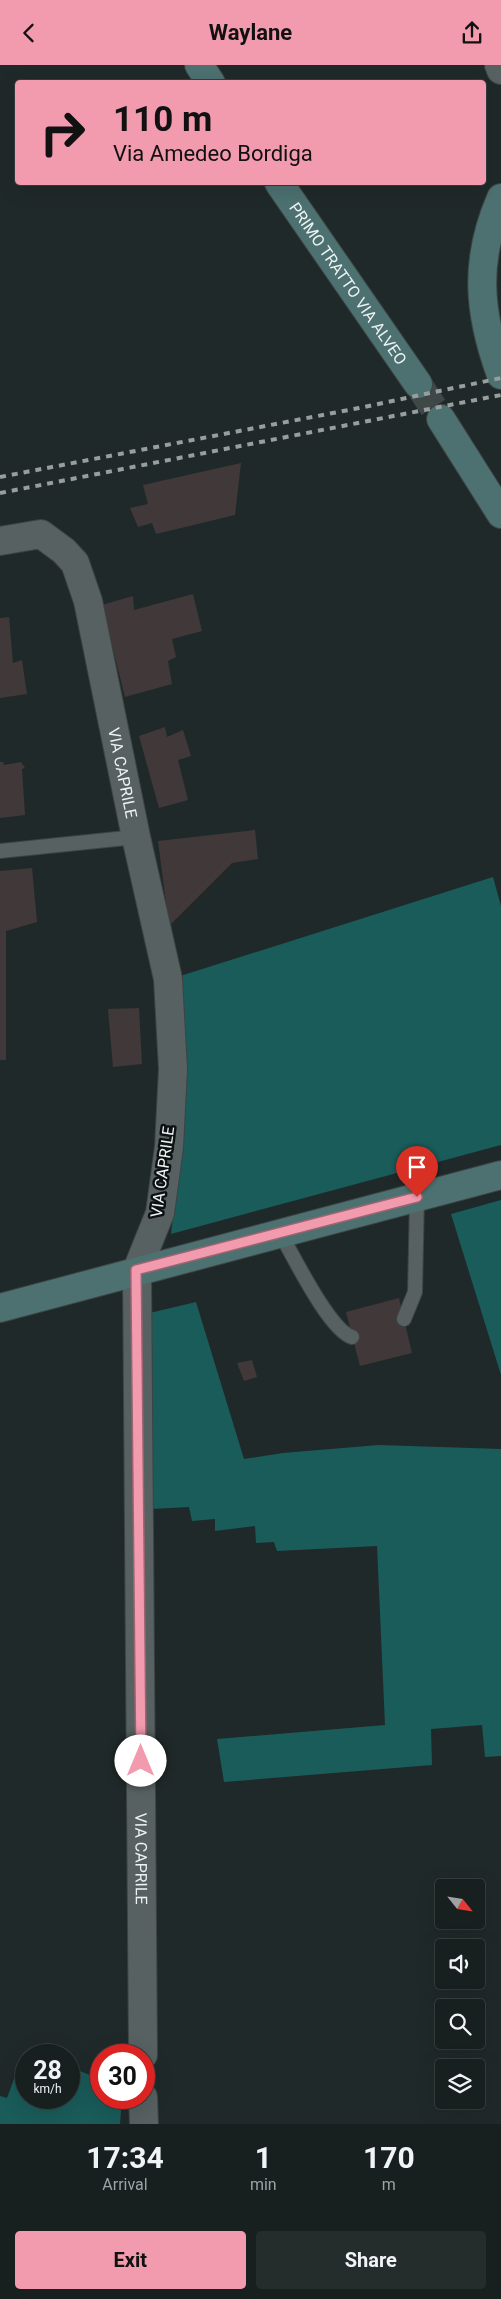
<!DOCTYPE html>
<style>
:root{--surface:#181f1f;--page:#252c2c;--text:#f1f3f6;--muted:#9fa2a4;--line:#363d3d;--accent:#f29aae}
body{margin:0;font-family:Roboto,sans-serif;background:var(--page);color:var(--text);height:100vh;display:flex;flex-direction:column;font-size:19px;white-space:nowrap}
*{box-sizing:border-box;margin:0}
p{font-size:16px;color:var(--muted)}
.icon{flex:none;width:28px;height:28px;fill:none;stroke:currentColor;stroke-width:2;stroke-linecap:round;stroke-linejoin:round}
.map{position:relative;height:2059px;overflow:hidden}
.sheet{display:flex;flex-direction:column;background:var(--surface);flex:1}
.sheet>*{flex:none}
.banner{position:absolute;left:15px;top:15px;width:471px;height:105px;border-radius:5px;box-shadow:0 5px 20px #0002,0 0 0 1px var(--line);background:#f29aae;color:#111;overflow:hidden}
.needle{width:32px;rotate:120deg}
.tools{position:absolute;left:435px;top:1814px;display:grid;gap:10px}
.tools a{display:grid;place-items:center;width:50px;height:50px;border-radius:5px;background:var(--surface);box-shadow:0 5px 20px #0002,0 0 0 1px var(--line);font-size:25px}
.speed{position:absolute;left:15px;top:1979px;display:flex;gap:10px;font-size:25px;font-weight:700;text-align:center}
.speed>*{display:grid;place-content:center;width:65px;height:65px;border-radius:50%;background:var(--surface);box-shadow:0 5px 20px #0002,0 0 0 1px var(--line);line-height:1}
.speed small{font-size:12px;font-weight:400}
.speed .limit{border:8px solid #d22;background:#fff;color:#111}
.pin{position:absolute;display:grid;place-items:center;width:42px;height:42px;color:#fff;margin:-51px -21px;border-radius:50% 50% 50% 0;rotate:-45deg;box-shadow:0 0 5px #0007}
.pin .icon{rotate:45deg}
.me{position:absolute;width:55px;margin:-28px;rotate:0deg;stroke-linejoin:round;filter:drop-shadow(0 0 4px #0008)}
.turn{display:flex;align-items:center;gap:18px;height:105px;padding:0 15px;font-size:22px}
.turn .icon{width:65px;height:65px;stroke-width:2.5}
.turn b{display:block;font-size:35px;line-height:42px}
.eta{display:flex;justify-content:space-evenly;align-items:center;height:85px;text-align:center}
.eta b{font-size:30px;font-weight:700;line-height:35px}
.action{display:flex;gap:10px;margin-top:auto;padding:10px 15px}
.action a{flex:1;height:58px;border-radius:5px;background:var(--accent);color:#111;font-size:20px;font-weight:700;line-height:58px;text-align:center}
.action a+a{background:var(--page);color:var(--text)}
header{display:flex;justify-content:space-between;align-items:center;height:65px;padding:0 15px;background:var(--accent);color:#111;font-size:22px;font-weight:700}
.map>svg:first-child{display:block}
.green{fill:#195c5a}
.building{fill:#41383a}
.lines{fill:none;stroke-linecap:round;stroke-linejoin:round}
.secondary-tunnel{stroke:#3f4747;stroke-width:28;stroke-dasharray:28 14;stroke-linecap:butt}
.lane-casing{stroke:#3c4443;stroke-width:16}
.street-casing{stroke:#3c4443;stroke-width:30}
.secondary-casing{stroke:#3c4443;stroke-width:30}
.lane{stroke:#576161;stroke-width:14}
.street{stroke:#576161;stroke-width:28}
.secondary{stroke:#4c7170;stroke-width:28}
.rail{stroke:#979e9d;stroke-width:4;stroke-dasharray:6 6;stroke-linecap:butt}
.route-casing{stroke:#9d6471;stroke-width:12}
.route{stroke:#f29aae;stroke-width:9}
.labels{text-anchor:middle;stroke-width:5;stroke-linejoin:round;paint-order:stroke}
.street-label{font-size:16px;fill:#edf3f2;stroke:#0d1111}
</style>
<header><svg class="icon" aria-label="back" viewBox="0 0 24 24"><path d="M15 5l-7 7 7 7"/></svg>Waylane<svg class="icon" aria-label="share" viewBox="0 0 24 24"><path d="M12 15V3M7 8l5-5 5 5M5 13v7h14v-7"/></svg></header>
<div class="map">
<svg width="501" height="2059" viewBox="0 0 501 2059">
<rect width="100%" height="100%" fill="#202929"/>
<path class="green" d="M493 812 501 841V1080L171 1169 183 1068 177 912Z
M501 1135V1310L451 1149Z
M196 1237 244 1394 283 1388 379 1380 501 1384V1691L485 1692 482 1660 431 1664 432 1700 224 1717 217 1674 385 1660 377 1481 277 1486 274 1477 256 1478 255 1461 215 1466V1454L192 1456 189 1442 151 1444 141 1250Z
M24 1987 34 1990H26V2032H69V2002L101 2014V2032L122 2033 120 2059H0V2031L7 2033Z"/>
<path class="building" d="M241 398 235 450 156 469 152 458 138 462 130 443 148 439 143 420Z
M193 529 202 566 172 574 176 592 168 596 172 619 125 632 102 540 133 531 134 545Z
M9 552 13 598 22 595 27 629 0 633V553Z
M165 662 167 672 183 665 191 691 178 695 188 735 159 743 139 671Z
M0 697H3L4 700 21 697 25 703 22 704 25 750 0 753Z
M255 765 258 794 232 798 169 861 158 776Z
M32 803 37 857 6 866V995H0V806Z
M139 943 142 999 113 1002 108 944Z
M399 1233 412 1288 360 1301 346 1247Z
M252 1295 257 1312 244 1316 237 1298Z"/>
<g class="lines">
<path class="secondary-tunnel" d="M418 319 441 354"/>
<defs>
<path id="lane" d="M0 786 136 772
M280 1168C293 1190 329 1265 352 1272
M404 1254 415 1227 417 1132"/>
<g id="street">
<path d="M499 0 501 5"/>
<path id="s1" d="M0 476 41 469 64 486 75 498 88 536 136 772 168 914 173 1004 169 1082 160 1148 137 1205 143 1990"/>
<path d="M143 2032 144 2059"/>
</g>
<g id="secondary">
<path d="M199 0 211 18"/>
<path id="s2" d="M279 118 418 319"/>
<path d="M501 133C474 195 478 247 501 310"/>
<path d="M441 354 501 449"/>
<path d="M0 1243 501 1110"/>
</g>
</defs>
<use href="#lane" class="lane-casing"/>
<use href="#street" class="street-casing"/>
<use href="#secondary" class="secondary-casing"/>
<use href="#lane" class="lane"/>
<use href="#street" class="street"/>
<use href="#secondary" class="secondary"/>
<path class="rail" d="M0 412 359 343 501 313
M0 428 501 330"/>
</g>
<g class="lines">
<defs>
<path id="route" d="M141 1696 136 1205 417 1132"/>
</defs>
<use href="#route" class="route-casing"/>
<use href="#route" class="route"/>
</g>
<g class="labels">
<g class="street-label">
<text dy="6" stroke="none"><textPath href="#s2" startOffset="122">PRIMO TRATTO VIA ALVEO</textPath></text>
<text dy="6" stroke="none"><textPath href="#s1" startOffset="302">VIA CAPRILE</textPath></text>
<text transform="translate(162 1107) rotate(-82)" y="6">VIA CAPRILE</text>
<text dy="6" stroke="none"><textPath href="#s1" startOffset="1398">VIA CAPRILE</textPath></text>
</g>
</g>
</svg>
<div class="tools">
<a><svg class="needle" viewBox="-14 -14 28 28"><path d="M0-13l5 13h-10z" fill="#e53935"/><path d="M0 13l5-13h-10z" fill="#9fa2a4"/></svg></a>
<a><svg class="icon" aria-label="sound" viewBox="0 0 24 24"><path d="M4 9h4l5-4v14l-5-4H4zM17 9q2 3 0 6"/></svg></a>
<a><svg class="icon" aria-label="search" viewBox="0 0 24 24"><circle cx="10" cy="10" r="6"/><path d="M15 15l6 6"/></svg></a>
<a><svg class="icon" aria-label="layers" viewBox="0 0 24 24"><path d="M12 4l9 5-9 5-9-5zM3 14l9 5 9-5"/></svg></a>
</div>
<div class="speed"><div>28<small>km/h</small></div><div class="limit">30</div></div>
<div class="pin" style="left:417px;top:1132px;background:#d93025"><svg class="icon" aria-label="arrive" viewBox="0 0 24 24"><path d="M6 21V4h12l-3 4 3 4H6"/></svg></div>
<svg class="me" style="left:141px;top:1696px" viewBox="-20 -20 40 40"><circle r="19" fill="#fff"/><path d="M0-13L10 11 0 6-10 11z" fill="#f29aae"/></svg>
<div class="banner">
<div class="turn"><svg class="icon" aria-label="right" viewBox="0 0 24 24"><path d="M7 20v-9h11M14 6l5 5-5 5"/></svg><div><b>110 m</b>Via Amedeo Bordiga</div></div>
</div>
</div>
<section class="sheet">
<div class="eta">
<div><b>17:34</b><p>Arrival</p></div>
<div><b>1</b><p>min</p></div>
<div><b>170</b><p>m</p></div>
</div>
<div class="action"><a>Exit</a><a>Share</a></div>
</section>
